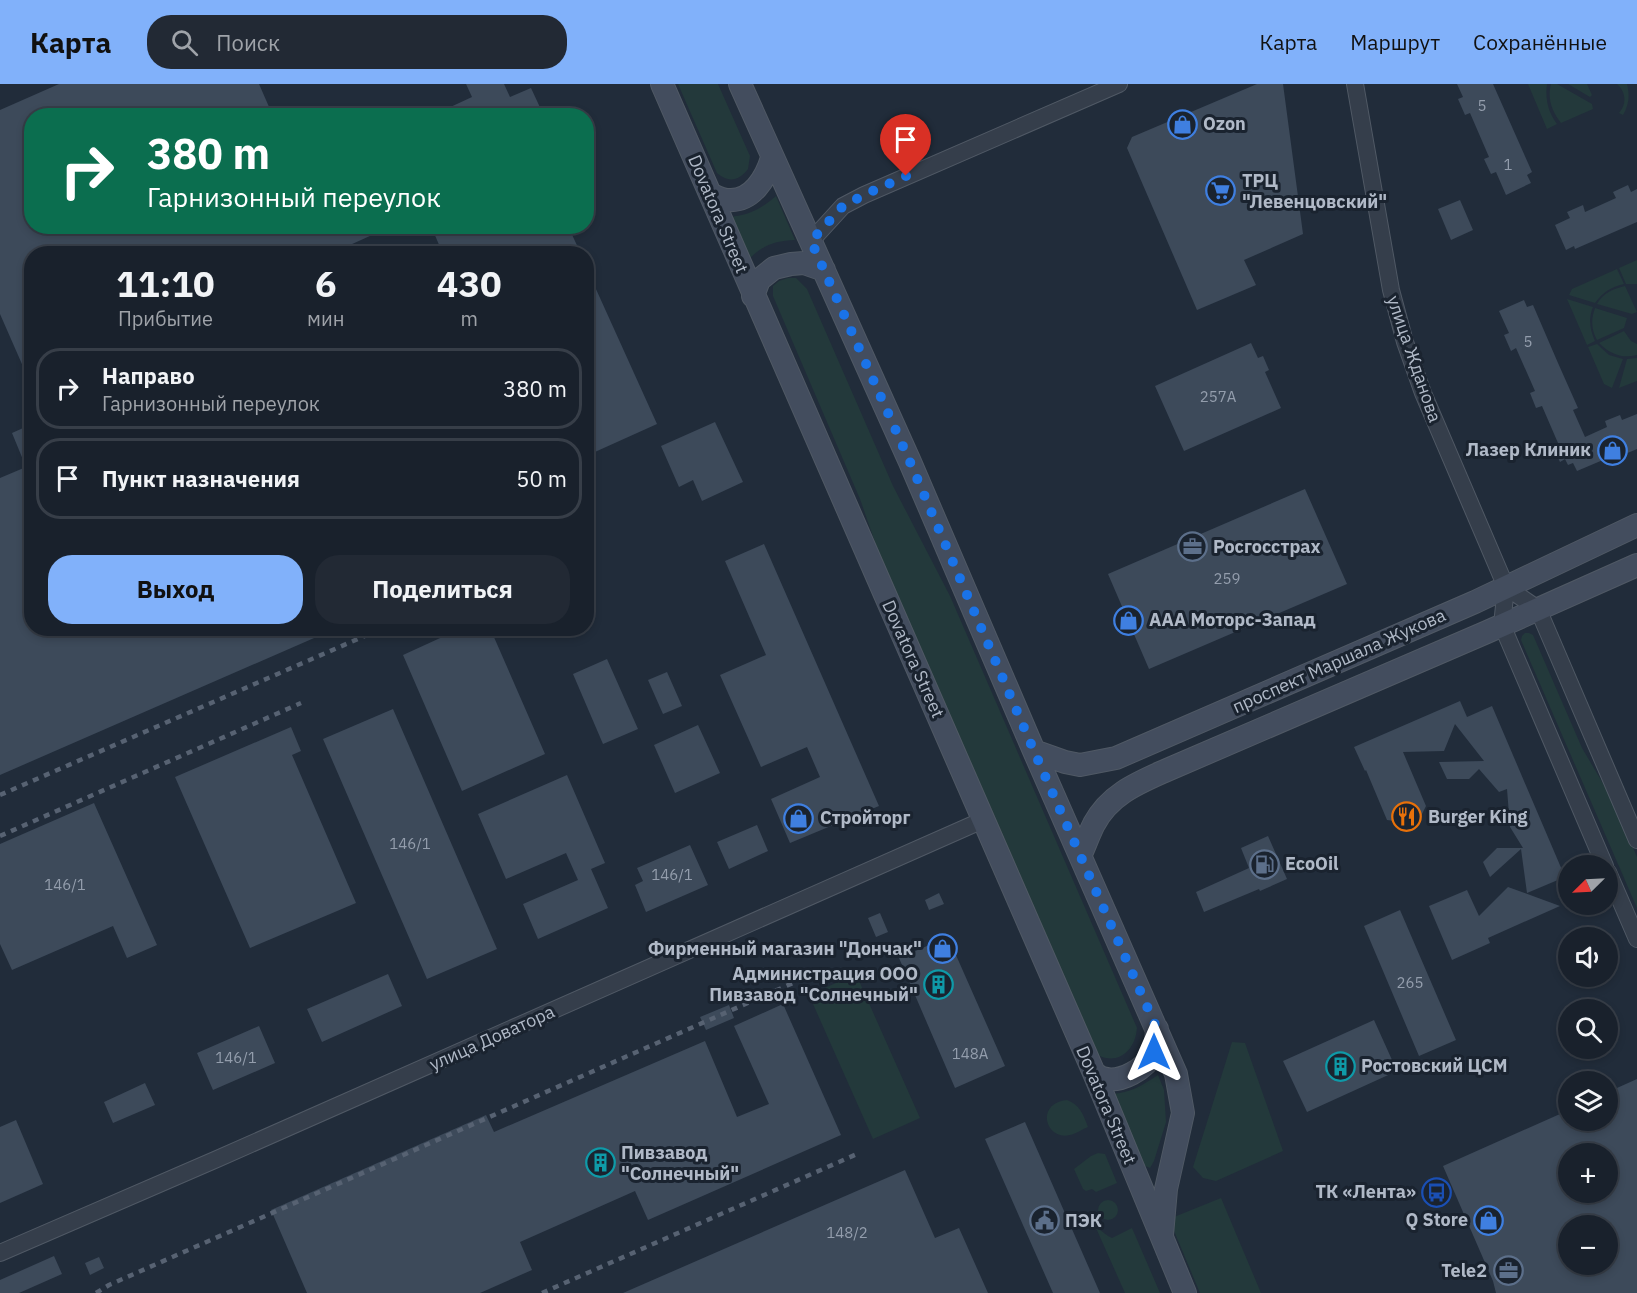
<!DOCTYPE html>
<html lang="ru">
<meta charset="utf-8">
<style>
:root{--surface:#19212c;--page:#222934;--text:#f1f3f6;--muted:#9fa3a9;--line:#373e48;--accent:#81b1fa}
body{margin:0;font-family:"IBM Plex Sans",sans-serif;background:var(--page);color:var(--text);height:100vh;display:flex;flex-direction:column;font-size:22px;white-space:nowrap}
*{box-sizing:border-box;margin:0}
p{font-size:20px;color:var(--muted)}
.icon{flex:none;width:33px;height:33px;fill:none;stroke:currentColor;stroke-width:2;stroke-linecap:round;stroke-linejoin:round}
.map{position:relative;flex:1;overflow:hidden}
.sheet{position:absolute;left:24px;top:162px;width:570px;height:390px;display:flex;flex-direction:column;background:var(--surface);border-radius:24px;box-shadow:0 3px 9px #0003,0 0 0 2px var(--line)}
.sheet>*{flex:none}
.hud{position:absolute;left:24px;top:24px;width:570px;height:126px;border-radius:24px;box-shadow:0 3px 9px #0003,0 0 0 2px var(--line);background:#0b6e4f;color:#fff;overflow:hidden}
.needle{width:39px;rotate:246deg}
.buttons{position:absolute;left:1558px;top:771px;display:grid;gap:12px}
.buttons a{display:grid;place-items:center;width:60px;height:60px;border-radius:50%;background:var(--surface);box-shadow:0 3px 9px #0003,0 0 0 2px var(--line);font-size:30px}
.pin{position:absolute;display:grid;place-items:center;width:51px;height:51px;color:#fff;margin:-62px -26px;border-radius:50% 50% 50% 0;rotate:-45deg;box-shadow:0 0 6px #0007}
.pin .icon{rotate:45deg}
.me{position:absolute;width:66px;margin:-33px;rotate:0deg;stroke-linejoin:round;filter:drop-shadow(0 0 4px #0008)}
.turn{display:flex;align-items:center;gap:21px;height:126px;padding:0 24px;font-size:27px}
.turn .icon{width:78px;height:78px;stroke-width:2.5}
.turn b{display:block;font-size:42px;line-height:51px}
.eta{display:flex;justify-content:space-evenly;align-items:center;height:102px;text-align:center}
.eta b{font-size:36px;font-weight:800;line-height:42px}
.cta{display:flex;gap:12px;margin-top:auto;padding:12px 24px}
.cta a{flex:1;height:69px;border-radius:24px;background:var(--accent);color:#111;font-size:24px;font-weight:800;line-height:69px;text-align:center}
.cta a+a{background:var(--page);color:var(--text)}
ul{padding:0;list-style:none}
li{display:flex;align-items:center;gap:18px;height:81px;margin:0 12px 9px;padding:0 12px;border:3px solid var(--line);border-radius:24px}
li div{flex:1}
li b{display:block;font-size:22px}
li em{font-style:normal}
header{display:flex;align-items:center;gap:36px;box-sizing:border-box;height:84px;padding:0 30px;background:var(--accent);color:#111}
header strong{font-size:28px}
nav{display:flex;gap:33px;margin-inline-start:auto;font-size:21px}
.search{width:420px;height:54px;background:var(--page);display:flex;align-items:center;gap:15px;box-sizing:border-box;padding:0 21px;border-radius:24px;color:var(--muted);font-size:22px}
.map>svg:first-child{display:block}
.green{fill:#23393b}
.building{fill:#3d4a5a;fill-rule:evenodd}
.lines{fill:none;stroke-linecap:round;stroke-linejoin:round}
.street-casing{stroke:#505965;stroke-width:18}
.secondary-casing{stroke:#505965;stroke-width:24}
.street{stroke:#353e4b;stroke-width:16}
.secondary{stroke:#434d5e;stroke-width:22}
.rail{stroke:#576272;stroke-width:4.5;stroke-dasharray:6 6;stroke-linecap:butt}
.route{stroke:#1a73e8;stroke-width:10;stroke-dasharray:0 18}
.labels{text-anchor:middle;stroke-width:6;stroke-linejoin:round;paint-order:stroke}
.number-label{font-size:15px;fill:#939dac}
.poi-label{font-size:18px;font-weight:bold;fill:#b0b9c7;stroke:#1a232f;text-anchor:start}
.street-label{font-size:18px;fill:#b0b9c7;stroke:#1a232f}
</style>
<header>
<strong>Карта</strong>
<div class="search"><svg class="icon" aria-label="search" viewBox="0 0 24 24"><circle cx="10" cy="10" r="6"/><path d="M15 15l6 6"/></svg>Поиск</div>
<nav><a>Карта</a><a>Маршрут</a><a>Сохранённые</a></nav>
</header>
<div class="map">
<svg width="1637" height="1209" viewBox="0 0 1637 1209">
<rect width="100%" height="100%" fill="#212c3a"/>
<path class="green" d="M678 0H718L750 72 748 85C739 97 728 99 717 89Z
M1528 0H1547C1545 15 1548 28 1557 40L1547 45Z
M1551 0H1557L1592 20 1593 25 1561 39C1552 27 1547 15 1551 0Z
M1568 0H1587L1592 11 1590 13Z
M1617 0H1627C1630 11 1629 21 1623 31L1619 29C1627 20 1626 8 1617 0Z
M776 112 795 156C774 157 763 161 748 176L728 133C748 132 761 125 776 112Z
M1637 176V200H1626L1619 184Z
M1617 185 1624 200C1611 203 1603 208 1595 219L1569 211 1572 205Z
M788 194H796L807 205 893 402 950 512 1137 944C1135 970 1113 984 1092 967L883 481 860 415 773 212V202L779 197Z
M1625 202 1637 228 1632 230 1597 220C1603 209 1613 205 1625 202Z
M1567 215 1593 223C1588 235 1590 246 1595 257L1587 261Z
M1595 224 1627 234 1624 244 1597 256C1591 245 1591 235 1595 224Z
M1624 247 1631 257 1637 260V271C1622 275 1610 270 1599 259Z
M1597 260 1609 271 1623 275 1612 304 1604 300 1588 263Z
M1637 274V297L1619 304 1627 275Z
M1525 549H1529L1533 551 1582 664 1611 713 1637 773V824L1521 556 1522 552Z
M856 890 920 1034 873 1055 809 911Z
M1232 958 1245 959 1283 1067 1216 1097 1203 1094 1193 1083Z
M1158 991 1164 1006 1166 1038 1154 1077 1150 1084 1143 1081 1112 1010C1130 1009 1143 1001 1158 991Z
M1067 1016C1080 1021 1083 1030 1088 1043 1082 1045 1076 1050 1070 1051 1045 1057 1035 1019 1067 1016Z
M1098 1069 1105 1070 1117 1099 1096 1108 1092 1105 1086 1107 1083 1105 1074 1085 1091 1072Z
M1221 1114 1261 1209H1200L1169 1135Z
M1098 1126a10 10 0 1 1 20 0a10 10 0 1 1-20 0Z
M1096 1144C1102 1146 1105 1151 1112 1154L1132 1144 1160 1209H1125Z"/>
<path class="building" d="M59 0H259L273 32H32V142H392L330 170H32V303L0 230V26Z
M466 0H504L510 13 531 4 544 32H431L472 13Z
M1257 0H1283L1303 150 1244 176 1256 201 1197 226 1127 64 1132 53Z
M1457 0H1493L1532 88 1527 91 1531 99 1506 111 1496 88 1491 90 1484 75 1489 73 1470 29 1465 31 1458 15 1463 13Z
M1628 101 1631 108 1637 105V138L1575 165 1574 162 1566 166 1555 141 1570 134 1567 128 1583 121 1585 128 1616 114 1613 108Z
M1460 116 1473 146 1451 156 1438 125Z
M431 142H568L581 170H443Z
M586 183 657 340 586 372Z
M1524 216 1527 223 1533 221 1558 279 1578 324 1573 326 1585 353 1607 343 1605 337 1620 331 1622 336 1637 330V365L1611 376 1610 373 1577 387 1573 379 1568 381 1565 375 1560 378 1552 361 1558 359 1542 322 1536 324 1530 309 1535 307 1516 264 1511 267 1504 251 1509 249 1499 227Z
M1251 259 1258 274 1263 272 1269 286 1265 288 1281 324 1184 367 1155 302Z
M715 338 743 398 702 417 693 396 679 403 661 362Z
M32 340V544H337L0 691V394L26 383 12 349Z
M1305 405 1347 500 1149 585 1108 490Z
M764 460 879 722 790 759 771 715 820 693 807 663 761 683 720 591 766 571 725 477Z
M462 544H490L545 670 462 707 403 571Z
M607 575 638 645 603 660 573 590Z
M667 588 682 622 663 630 648 596Z
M1460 617 1467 633 1492 622 1565 793 1527 809 1521 765 1490 793 1483 778 1497 764H1523L1510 743 1507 705 1499 708 1479 685 1469 695H1447L1439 678 1484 677 1455 640 1444 667 1403 668 1426 722 1417 740 1387 736 1366 686 1365 687 1354 663Z
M393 625 497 865 427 895 323 655Z
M698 641 720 689 675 709 654 661Z
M291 643 301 667 292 671 356 819 250 864 175 693Z
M567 691 605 779 591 785 608 824 538 855 523 820 578 796 566 769 506 795 478 730Z
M94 719 157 861 127 874 113 842 12 886 0 860V760Z
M757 741 768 767 729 785 717 758Z
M1268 752 1287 795 1260 807 1259 805 1204 828 1196 808 1249 784 1241 764Z
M690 761 708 801 646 828 635 801 643 797 637 784Z
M1508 803 1560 822 1488 854 1490 859 1452 876 1429 822 1467 806 1479 832Z
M939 809 944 820 929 826 925 816Z
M1400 826 1456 956 1419 972 1364 842Z
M880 829 888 848 876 853 868 834Z
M948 853 1005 982 955 1004 899 874Z
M388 890 402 922 322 958 307 925Z
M783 920 841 1051 648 1136 635 1107 520 1158 532 1186 480 1209H307L271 1126 486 1031 494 1048 705 957 737 1033 769 1020 734 942Z
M729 921 734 934 706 946 700 933Z
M1374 936 1397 987 1307 1028 1283 977Z
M259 942 275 979 213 1006 197 969Z
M1637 995V1209H1496L1493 1197 1443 1082 1569 1026V1036H1608V1008ZM1569 1070H1608V1108H1569ZM1569 1142H1608V1180H1569Z
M145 999 155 1021 113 1039 104 1018Z
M16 1036 43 1100 0 1119V1043Z
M1025 1038 1100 1209H1053L985 1055Z
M905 1086 935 1154 959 1144 988 1209H623Z
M54 1172 62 1190 19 1209H0V1196Z
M99 1173 104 1184 90 1191 85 1179Z"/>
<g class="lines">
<defs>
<path id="street" d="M1355 0 1391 206 1405 258 1423 309 1506 503 1502 541 1605 782
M811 157 843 122 864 111 1119 0
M1506 503 1538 525 1637 756
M1608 788 1637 855
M0 1169 217 1075 983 736"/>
<path id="secondary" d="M662 0 1094 989 1185 1209
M740 0 910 378 1034 667 1176 990 1183 1029 1166 1105 1162 1151
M710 110C715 112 722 116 728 116 752 118 766 94 772 74
M753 212 759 196 774 184 791 180 804 179 824 186
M1034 667 1065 678 1080 681 1116 674 1475 518 1637 441
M1081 770C1085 761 1089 750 1094 740 1110 710 1138 699 1167 686L1487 548 1637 481
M1094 989C1097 991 1099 993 1102 994 1120 1000 1146 985 1154 968 1157 962 1156 952 1157 945"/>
</defs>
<use href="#street" class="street-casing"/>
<use href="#secondary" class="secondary-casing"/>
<use href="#street" class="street"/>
<use href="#secondary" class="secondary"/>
<path class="rail" d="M0 711 383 544
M0 752 301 619
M96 1209 109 1201 811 891
M542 1209 857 1070"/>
</g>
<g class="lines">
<path class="route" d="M906 92 864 111 843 122 811 157 910 378 1034 667 1157 945 1154 968"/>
</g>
<defs>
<symbol id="shop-ring" viewBox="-11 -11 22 22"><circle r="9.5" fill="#1a232f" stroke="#3f7fe0" stroke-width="1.5"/><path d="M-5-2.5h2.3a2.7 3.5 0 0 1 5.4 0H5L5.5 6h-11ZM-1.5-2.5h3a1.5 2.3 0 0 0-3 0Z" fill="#3f7fe0"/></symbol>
<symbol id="supermarket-ring" viewBox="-11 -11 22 22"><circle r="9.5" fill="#1a232f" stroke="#3f7fe0" stroke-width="1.5"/><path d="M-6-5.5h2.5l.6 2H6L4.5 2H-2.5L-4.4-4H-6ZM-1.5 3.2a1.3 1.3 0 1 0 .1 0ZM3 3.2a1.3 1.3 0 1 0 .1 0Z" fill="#3f7fe0"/></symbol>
<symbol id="office-ring" viewBox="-11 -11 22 22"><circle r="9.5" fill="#1a232f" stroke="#5c6f8a" stroke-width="1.5"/><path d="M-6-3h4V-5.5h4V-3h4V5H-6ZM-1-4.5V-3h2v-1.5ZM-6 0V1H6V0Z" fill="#5c6f8a"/></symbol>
<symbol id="restaurant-ring" viewBox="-11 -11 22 22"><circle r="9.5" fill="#1a232f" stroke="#e8710a" stroke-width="1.5"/><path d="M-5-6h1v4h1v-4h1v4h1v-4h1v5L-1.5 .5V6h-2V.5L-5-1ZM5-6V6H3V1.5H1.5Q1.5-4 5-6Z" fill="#e8710a"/></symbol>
<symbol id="fuel-ring" viewBox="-11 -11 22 22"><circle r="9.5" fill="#1a232f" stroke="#5c6f8a" stroke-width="1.5"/><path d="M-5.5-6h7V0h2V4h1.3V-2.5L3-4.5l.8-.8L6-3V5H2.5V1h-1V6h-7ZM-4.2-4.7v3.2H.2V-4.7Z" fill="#5c6f8a"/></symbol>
<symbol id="building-ring" viewBox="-11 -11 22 22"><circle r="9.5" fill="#1a232f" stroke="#0f9aa8" stroke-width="1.5"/><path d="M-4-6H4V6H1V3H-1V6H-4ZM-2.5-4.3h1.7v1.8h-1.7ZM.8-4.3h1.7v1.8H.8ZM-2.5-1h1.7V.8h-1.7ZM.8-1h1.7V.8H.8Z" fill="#0f9aa8"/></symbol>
<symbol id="bus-ring" viewBox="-11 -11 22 22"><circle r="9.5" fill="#1a232f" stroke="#1a4fb4" stroke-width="1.5"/><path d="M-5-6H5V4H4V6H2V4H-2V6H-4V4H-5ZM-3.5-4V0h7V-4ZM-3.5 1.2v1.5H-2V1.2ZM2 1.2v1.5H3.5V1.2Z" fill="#1a4fb4"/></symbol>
<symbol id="civic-ring" viewBox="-11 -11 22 22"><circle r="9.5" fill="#1a232f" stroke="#5c6f8a" stroke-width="1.5"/><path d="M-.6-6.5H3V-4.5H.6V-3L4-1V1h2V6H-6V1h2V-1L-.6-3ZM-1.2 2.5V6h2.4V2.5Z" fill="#5c6f8a"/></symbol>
</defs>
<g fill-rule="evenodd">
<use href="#shop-ring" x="1166" y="24" width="33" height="33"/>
<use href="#supermarket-ring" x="1204" y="90" width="33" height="33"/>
<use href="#shop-ring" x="1596" y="350" width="33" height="33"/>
<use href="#office-ring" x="1176" y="446" width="33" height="33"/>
<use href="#shop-ring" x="1112" y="520" width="33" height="33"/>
<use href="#restaurant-ring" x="1390" y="716" width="33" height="33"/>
<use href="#shop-ring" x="782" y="718" width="33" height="33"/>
<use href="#fuel-ring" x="1248" y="764" width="33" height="33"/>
<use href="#shop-ring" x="926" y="848" width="33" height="33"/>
<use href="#building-ring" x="922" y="884" width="33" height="33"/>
<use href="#building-ring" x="1324" y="966" width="33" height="33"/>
<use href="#building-ring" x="584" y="1062" width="33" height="33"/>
<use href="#bus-ring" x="1420" y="1092" width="33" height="33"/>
<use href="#shop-ring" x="1472" y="1120" width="33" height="33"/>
<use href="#civic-ring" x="1028" y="1120" width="33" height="33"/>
<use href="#office-ring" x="1492" y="1170" width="33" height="33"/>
</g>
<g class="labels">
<g class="number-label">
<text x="1482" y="27">5</text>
<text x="1508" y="86">1</text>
<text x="1528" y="263">5</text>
<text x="1218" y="318">257А</text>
<text x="1227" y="500">259</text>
<text x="410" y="765">146/1</text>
<text x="672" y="796">146/1</text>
<text x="65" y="806">146/1</text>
<text x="1410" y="904">265</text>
<text x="970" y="975">148А</text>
<text x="236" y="979">146/1</text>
<text x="847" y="1154">148/2</text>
</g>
<g class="poi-label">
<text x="1203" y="46">Ozon</text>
<text x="1242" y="103">ТРЦ<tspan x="1242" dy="21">"Левенцовский"</tspan></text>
<text x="1591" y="372" text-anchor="end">Лазер Клиник</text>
<text x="1213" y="469">Росгосстрах</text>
<text x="1149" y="542">ААА Моторс-Запад</text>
<text x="1428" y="739">Burger King</text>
<text x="820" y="740">Стройторг</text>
<text x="1285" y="786">EcoOil</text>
<text x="922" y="871" text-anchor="end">Фирменный магазин "Дончак"</text>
<text x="918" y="896" text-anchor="end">Администрация ООО<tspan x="918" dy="21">Пивзавод "Солнечный"</tspan></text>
<text x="1361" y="988">Ростовский ЦСМ</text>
<text x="621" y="1075">Пивзавод<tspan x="621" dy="21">"Солнечный"</tspan></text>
<text x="1416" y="1114" text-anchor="end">ТК «Лента»</text>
<text x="1468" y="1142" text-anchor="end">Q Store</text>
<text x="1065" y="1143">ПЭК</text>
<text x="1487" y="1193" text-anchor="end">Tele2</text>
</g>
<g class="street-label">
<text transform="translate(718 130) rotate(67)" y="6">Dovatora Street</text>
<text transform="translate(1414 275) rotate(71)" y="6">улица Жданова</text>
<text transform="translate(913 575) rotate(66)" y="6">Dovatora Street</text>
<text transform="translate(1339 577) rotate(-24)" y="6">проспект Маршала Жукова</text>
<text transform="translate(492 954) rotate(-24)" y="6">улица Доватора</text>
<text transform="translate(1106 1021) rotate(67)" y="6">Dovatora Street</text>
</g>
</g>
</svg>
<div class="buttons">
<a><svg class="needle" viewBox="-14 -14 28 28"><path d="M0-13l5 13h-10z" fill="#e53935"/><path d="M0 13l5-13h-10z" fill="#9fa3a9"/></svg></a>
<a><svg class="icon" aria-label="sound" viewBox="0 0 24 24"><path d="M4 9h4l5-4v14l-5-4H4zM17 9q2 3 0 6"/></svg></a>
<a><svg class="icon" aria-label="search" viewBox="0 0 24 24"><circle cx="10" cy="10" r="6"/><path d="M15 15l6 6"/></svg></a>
<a><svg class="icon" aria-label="layers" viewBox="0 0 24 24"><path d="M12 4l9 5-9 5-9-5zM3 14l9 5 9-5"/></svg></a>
<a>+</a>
<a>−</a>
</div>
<div class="pin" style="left:906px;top:92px;background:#d93025"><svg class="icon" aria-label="arrive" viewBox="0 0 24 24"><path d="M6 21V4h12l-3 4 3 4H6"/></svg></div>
<svg class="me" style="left:1154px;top:968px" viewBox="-20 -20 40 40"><path d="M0-17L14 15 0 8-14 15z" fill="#1a73e8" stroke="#fff" stroke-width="4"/></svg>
<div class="hud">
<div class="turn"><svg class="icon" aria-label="right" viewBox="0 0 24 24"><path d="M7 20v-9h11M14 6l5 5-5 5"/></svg><div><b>380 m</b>Гарнизонный переулок</div></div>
</div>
<section class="sheet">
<div class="eta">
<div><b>11:10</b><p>Прибытие</p></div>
<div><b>6</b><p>мин</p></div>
<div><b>430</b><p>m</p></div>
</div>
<ul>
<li><svg class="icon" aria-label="right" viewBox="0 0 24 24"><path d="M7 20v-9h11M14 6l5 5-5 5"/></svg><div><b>Направо</b><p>Гарнизонный переулок</p></div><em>380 m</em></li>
<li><svg class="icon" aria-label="arrive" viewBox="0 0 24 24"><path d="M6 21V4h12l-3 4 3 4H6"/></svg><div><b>Пункт назначения</b></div><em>50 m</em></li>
</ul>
<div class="cta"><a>Выход</a><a>Поделиться</a></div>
</section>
</div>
